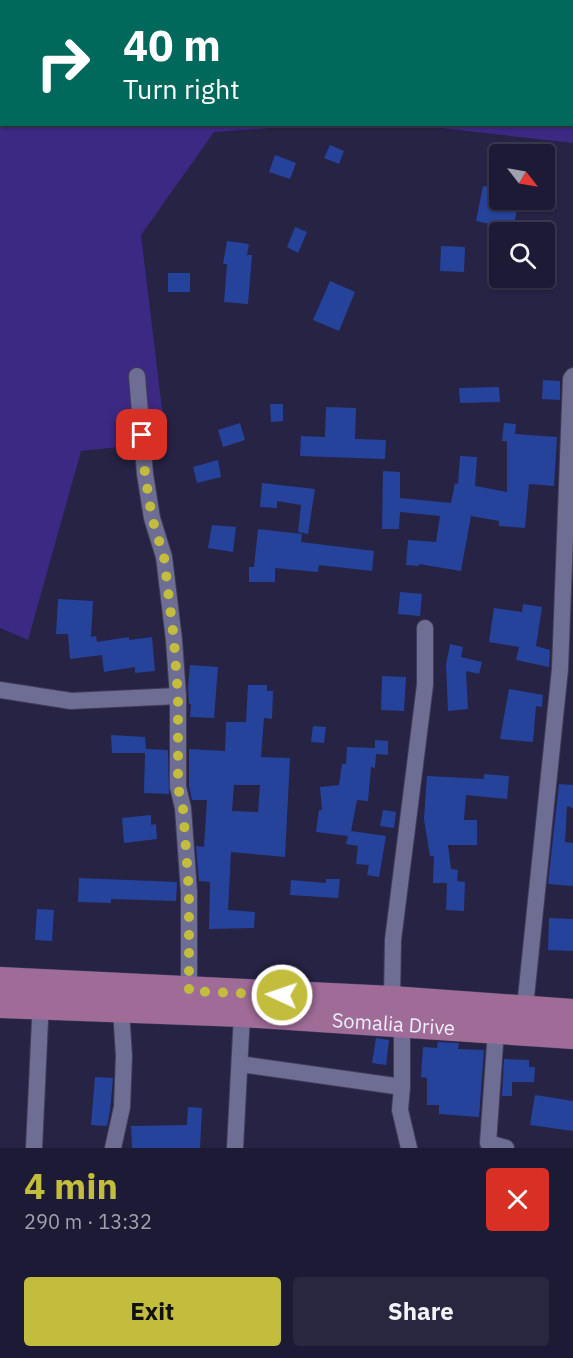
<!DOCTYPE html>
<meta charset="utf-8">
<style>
:root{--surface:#1c1a34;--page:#292740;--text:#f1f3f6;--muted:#a0a1ac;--line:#3a384f;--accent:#c3bd3e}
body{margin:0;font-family:"IBM Plex Sans",sans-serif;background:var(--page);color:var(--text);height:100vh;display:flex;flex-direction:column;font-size:22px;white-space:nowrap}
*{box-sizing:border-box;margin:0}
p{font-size:20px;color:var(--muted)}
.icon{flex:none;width:33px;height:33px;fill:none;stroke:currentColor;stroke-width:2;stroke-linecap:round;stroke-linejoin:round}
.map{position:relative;height:1148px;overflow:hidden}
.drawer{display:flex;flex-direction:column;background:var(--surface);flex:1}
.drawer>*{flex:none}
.top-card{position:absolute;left:0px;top:0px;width:573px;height:126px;box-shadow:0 2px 4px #0004,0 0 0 2px var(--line);background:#00695c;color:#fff;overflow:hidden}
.needle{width:39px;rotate:121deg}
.tools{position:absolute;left:489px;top:144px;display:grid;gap:12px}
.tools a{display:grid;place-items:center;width:66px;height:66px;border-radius:6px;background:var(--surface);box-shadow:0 2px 4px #0004,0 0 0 2px var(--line);font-size:30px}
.pin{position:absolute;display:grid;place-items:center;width:51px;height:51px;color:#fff;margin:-26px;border-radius:12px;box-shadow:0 3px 9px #0006}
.me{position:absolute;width:66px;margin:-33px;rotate:273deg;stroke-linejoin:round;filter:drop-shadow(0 0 4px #0008)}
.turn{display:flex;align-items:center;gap:21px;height:126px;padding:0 24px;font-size:27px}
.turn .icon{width:78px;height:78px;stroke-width:2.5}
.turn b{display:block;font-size:42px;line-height:51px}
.round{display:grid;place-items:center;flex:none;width:63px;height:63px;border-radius:6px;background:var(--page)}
.overview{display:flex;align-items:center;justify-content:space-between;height:102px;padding:0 24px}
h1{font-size:36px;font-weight:700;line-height:45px;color:var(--accent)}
.action{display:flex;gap:12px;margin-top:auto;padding:12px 24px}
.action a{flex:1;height:69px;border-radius:6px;background:var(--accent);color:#111;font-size:24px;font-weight:700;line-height:69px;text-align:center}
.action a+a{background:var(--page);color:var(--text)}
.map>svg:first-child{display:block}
.green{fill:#3c2984}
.building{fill:#26439c;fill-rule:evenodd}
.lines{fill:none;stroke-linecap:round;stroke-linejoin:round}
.minor-casing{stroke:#413c58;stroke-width:18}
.primary-casing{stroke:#413c58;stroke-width:27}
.minor{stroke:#6e6d94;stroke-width:16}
.primary{stroke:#9f6c98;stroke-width:26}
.route{stroke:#c3bd3e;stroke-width:10;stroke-dasharray:0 18}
.labels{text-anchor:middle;stroke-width:4.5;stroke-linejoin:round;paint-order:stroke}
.street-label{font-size:20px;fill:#eeeefc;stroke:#1d193a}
</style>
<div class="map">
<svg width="573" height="1148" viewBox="0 0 573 1148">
<rect width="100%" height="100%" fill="#262345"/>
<path class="green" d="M0 0H573V143L414 125 572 124V2H2V124L312 125 214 132 141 235 166 442 81 451 28 640 0 628Z"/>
<path class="building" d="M330 145 344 151 339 164 324 158Z
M275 155 296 163 290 179 269 172Z
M483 186 500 189V200H519L513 229 476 221Z
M295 227 307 232 298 253 287 247Z
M227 241 249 244 247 255H252L248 304 224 302 227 264H223Z
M441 246 465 247 464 272 440 271Z
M168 273H190V292H168Z
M330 281 355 292 339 331 313 320Z
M543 380 560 381V400L542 399Z
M499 387 500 402 460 403 459 388Z
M270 404H283V421L271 422Z
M326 407 356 408 355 439 386 440 385 459 300 456 301 436 325 437Z
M240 423 245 440 223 447 218 430Z
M504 423 516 424 515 434 557 437 554 486 529 484 525 528 499 526V521L471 516 461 571 419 564V566L406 565 408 540 436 542 440 516 400 512 399 529H382L383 471 400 472V498L451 503 455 483 458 484 460 456 477 457 475 486 507 492V441H502Z
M218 460 221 477 197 483 193 467Z
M262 483 315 489 308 534 298 532 301 505 277 501V508L260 507Z
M212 525 236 527 233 552 208 548Z
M258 529 302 534 301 542 374 551 372 571 319 565 318 572 275 568V582H249V567H254Z
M400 592 422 594 420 616 398 614Z
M58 599 93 601 91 637 96 636 97 642 129 637V640L152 637 155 671 135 673V667L104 672 102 655 70 659 68 634H56Z
M523 604 542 607 536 646 550 650 549 667 516 660 519 647 489 642 494 608 522 612Z
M450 644 463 647 461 657 482 662 479 674 466 671 468 709 448 711 446 665Z
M190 665 218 667 214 718 190 717 191 704H189L188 688Z
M382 676 406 677 404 711 381 710Z
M248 685H267V691H273L272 719 264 718 261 757 290 758 285 857 231 852 228 910 255 912 254 928 209 929 210 882 199 881 196 846 204 847 207 800H192L189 786V749L225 751 226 722H246ZM234 785H260L258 812 232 811Z
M509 689 543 695 542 707 536 706 533 742 500 739Z
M313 726 326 727 324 743 311 742Z
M111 735 145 737 146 749 168 750 169 794 144 793 145 753H112Z
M375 740 388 741V755L376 754 375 768 371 767 368 801 357 800 351 831 386 836 379 877 367 875 369 865 356 864 358 846 346 844 348 836 316 832 319 810H322L320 787 339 785 342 764H346L347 747 375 748Z
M484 774 509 776 507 799 466 795 464 820H477V845H448L451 869 458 870 457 881 465 882 464 911 446 910 447 883H433L434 856H430L424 819 427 776 484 779Z
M559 784 573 785V808L567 806 565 842 573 843V886L548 884Z
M383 810 396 812 394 828 380 826Z
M151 815V825L156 824 157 839 124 843 122 818Z
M79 878 177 882 176 901 111 899V903L78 902Z
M326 879H340L338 898 290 895 291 880 326 883Z
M37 909 54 910 52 941 35 940Z
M549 918 573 919V951L548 950Z
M376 1038 389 1040 386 1065 372 1063Z
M438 1042 459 1043 458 1049 484 1050 479 1117 439 1114V1105H427V1078L421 1077 423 1047 437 1048Z
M504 1059 529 1060V1067H535L534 1082H512V1096H502Z
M95 1077 113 1078 110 1111 107 1126 91 1125Z
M535 1095 573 1101V1131L530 1125Z
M188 1107 202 1108 200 1148H132L131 1126 187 1125Z"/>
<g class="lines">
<defs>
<path id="minor" d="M137 376 145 474 152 518 164 557 174 640 178 696V787L183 808 189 892V991
M0 690 71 701 178 696
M392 999 393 940 425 685V628
M525 1007 560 669 571 379 573 376
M402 1024V1087L400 1110 409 1148
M496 1030 488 1143 506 1148
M240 1064 402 1087
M34 1148 41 999
M113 1148 122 1107 124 1056 121 1010
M235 1148 242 1014"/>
<g id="primary">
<path d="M0 980 392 999 573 1012"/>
<path id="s1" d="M0 1005 242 1014 573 1036"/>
</g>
</defs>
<use href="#minor" class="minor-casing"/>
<use href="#primary" class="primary-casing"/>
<use href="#minor" class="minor"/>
<use href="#primary" class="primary"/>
</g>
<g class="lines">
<path class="route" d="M142 435 145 474 152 518 164 557 174 640 178 696V787L183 808 189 892V991L282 995"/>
</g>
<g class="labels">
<g class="street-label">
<text dy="7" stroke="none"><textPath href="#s1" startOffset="394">Somalia Drive</textPath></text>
</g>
</g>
</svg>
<div class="tools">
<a><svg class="needle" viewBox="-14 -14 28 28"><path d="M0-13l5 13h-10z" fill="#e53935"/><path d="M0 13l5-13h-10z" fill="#a0a1ac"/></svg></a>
<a><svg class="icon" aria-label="search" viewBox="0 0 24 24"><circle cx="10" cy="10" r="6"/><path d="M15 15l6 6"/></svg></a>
</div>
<div class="pin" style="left:142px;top:435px;background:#d93025"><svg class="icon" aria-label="arrive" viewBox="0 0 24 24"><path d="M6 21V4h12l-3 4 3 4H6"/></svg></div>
<svg class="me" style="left:282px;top:995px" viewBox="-20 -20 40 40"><circle r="17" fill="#c3bd3e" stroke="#fff" stroke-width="3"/><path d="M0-11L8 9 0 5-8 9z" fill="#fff"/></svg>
<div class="top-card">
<div class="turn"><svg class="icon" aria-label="right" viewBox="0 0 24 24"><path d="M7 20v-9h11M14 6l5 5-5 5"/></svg><div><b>40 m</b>Turn right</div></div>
</div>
</div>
<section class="drawer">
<div class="overview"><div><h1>4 min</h1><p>290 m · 13:32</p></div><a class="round" style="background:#d93025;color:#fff"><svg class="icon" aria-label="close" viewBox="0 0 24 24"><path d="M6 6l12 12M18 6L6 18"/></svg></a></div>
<div class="action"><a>Exit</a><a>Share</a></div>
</section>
